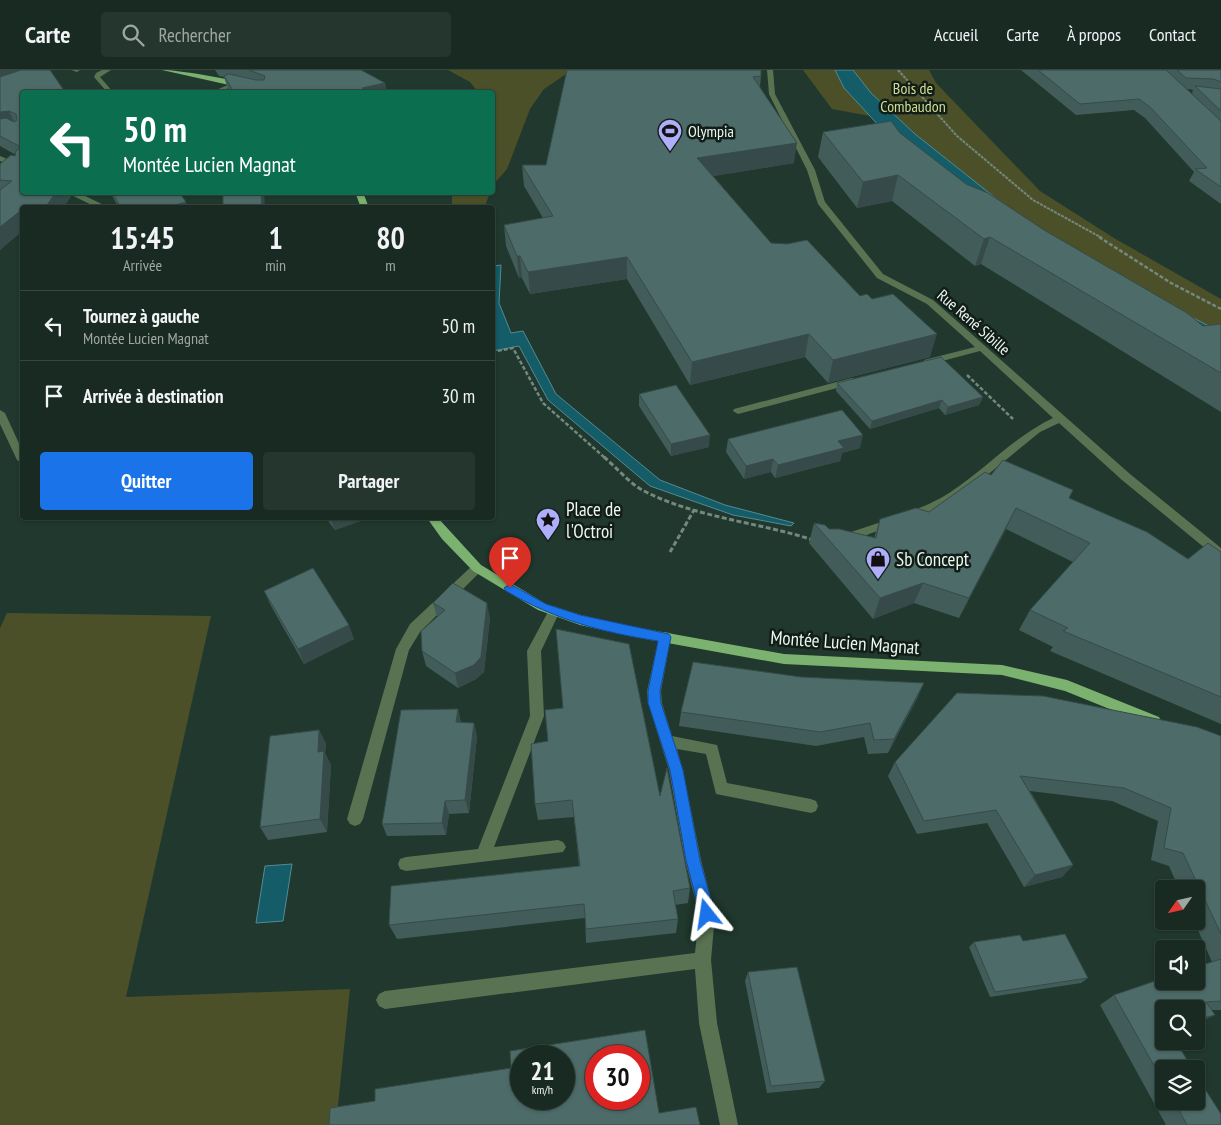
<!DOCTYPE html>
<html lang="fr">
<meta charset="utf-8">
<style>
:root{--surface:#182a22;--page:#25362f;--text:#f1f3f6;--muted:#9fa7a5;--line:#364640;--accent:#1a73e8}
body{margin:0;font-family:"PT Sans Narrow",sans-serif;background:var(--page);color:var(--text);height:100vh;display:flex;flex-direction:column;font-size:19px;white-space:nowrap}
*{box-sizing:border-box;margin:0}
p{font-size:16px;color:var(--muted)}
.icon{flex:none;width:28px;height:28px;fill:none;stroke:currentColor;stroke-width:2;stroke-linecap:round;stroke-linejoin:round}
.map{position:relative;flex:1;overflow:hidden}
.details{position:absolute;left:20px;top:135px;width:475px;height:315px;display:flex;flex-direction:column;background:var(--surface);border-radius:5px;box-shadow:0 1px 4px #0004,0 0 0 1px var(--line)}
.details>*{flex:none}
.guide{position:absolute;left:20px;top:20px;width:475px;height:105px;border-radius:5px;box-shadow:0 1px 4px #0004,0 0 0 1px var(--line);background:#0b6e4f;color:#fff;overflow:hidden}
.needle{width:32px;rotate:236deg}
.tools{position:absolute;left:1155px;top:810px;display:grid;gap:10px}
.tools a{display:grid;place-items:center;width:50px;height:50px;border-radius:5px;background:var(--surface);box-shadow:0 1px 4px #0004,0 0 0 1px var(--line);font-size:25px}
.speed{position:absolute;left:510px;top:975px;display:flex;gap:10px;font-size:25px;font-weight:700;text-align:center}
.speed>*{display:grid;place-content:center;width:65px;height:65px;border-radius:50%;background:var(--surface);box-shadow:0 1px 4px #0004,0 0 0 1px var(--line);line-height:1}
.speed small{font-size:12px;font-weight:400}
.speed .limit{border:8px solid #d22;background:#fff;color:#111}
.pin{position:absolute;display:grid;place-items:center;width:42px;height:42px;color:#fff;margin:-51px -21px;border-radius:50% 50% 50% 0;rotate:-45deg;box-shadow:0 0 5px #0007}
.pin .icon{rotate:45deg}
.me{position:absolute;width:55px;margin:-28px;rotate:345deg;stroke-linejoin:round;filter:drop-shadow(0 0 4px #0008)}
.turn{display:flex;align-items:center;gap:18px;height:105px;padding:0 20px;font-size:22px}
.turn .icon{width:65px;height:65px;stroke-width:2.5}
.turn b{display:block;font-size:35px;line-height:42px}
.eta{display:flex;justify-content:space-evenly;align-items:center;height:85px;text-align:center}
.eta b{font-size:30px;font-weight:700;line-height:35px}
.primary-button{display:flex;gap:10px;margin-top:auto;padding:10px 20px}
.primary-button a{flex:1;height:58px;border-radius:5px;background:var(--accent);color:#fff;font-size:20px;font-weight:700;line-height:58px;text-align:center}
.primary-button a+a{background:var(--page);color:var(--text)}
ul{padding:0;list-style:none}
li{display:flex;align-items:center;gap:15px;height:70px;padding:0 20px;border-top:1px solid var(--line)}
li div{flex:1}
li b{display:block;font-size:19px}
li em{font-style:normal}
header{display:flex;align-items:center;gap:30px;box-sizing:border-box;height:70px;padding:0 25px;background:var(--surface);border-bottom:1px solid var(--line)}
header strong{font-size:24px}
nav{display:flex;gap:28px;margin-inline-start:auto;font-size:18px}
.search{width:350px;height:45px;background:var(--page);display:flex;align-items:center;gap:12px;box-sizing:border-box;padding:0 18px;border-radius:5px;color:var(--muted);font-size:19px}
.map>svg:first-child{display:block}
.green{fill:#4b5029}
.water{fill:#135c68;stroke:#548b91}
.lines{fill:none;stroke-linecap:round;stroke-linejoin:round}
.path-far2{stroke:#74887f;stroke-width:2;stroke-dasharray:3 1;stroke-linecap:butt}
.path-far1{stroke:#74887f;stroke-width:2.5;stroke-dasharray:4 2;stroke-linecap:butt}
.path{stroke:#74887f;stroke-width:3;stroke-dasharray:5 2.5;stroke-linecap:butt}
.minor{fill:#597352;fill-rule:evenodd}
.major{fill:#7cb26f;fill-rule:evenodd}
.wall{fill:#425c59;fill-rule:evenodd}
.shaded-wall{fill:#364b49}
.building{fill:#4d6b68;stroke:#364b49;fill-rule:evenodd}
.route{fill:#1a73e8;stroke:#114b97}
.labels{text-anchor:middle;stroke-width:5;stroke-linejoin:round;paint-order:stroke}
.far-park-label{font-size:16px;fill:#d2de91;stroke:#121d17}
.far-poi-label{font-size:16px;fill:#eaf8f1;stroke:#121d17;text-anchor:start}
.far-street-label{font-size:16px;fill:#eaf8f1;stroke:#121d17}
.poi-label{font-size:19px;fill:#eaf8f1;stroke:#121d17;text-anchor:start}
.street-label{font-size:19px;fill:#eaf8f1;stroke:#121d17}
</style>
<header>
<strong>Carte</strong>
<div class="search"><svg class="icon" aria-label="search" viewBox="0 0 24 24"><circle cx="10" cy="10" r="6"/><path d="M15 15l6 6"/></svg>Rechercher</div>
<nav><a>Accueil</a><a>Carte</a><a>À propos</a><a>Contact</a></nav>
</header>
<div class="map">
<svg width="1221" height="1055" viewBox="0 0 1221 1055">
<rect width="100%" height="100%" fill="#20382d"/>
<path class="green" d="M448 0H572L544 19 530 39 507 99 493 115 492 22H478L470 12Z
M803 0H835L844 18 870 46 832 39Z
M853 0H929L936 13 1040 121 1114 168 1221 229V262L1112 207 1037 161 915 64 871 23Z
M452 123V122L490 123 484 138 452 137Z
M7 543 211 546 126 927 350 919 336 1055H0V558Z"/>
<path class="water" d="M835 0H853L871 23 915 64 1037 161 1112 207 1221 262V275L1139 234 881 58 844 18Z
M501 195 499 233 511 263 523 261 556 324 660 410 725 435 794 453 791 456 733 445 650 416 548 330 519 276 493 281V196Z
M292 794 283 851 256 853 265 796Z"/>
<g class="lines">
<path class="path-far2" d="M898 0 957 66 1033 130 1102 168"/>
<path class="path-far1" d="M1099 167 1171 213 1221 239
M492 282 513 278 543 333 605 388
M967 305 1013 349"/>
<path class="path" d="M604 387C616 397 630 414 644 421 697 448 758 452 813 470
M670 482 694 440"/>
<path class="minor" d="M71 0H80L77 2Z
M102 0H111L100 7 113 22H107L94 7 96 3Z
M767 0H773L775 24 815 100 825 132 883 204 933 230 1130 404 1221 478V489L1217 488 1122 410 1059 353 1040 362 959 428 933 441 847 472H839L837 469 839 466C873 454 923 441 952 421 987 398 1015 366 1053 348L980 281 927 295 924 294V290L975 277 927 234 877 208 818 134 807 100 769 24Z
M233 13 238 14 219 22H211Z
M0 86 22 95V100L0 91Z
M65 122H77L110 138H98Z
M852 308 857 311 856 313 738 344 733 341 734 339Z
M0 340 5 343 22 380V393L17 390 0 354Z
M477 493 483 498 481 501 420 562 409 580 363 749 360 754 355 756 350 754 347 749 396 579 410 554 473 495Z
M554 536 558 538 560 541 541 581 544 646 494 777 558 770 563 772 566 777 563 782 406 801 400 799 398 794 400 789 406 787 478 779 530 646 527 581 550 538Z
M665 562 670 563 671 567 661 621 662 633 672 666 717 675 727 713 811 729 816 731 818 736 816 741 811 743 716 724 706 684 677 679 683 700 701 790 715 844 711 890 717 953 738 1055H720L699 953 695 899 385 939 379 936 376 930 379 924 385 921 695 883 699 844 685 790 669 700 648 633 647 621 659 567 660 563Z"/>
<path class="major" d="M162 0C181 0 254 12 268 22H260Z
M355 122H363L369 138H361Z
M427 448H438L481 495 546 534 581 545 629 556 784 584 1002 595 1067 610 1159 647 1161 651 1159 655 1154 657 1065 621 1002 605 784 594 629 566 580 555 538 540 473 501 442 469Z"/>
</g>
<path class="wall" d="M0 0H50L22 122 71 127 22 138V161L0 180V94L15 86 16 85 0 76Z
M215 0H361L385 13 387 22H229L224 7 219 6Z
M567 0 761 6 760 17 794 93 713 106 771 173 860 226 930 287 828 313 805 287 690 315 627 209 530 224 522 208H519L506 176 504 155 543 148 524 116 522 95H546Z
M1021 0H1221V134L1189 111 1194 102 1145 48 1134 40 1076 45ZM1187 19H1189L1193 20 1192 24Z
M823 62 900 63 966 114 1044 160 1203 256 1221 254V342L981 194 975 196 892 131 857 138 818 87Z
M110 122H179L188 138H119Z
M837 313 983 327 979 335 945 345 939 338 870 359 836 321Z
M639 324 709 377 671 386 639 336Z
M728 369 860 378 842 383 840 391 775 408 771 402 744 409 726 382Z
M1069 428 1188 489 1221 482V654L1050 581 1053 577 1019 560 1030 540 1073 492 1006 459 959 548 914 533 873 549 809 473 814 453 829 459 874 468 880 449 929 442Z
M326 448H369L335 460Z
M264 521 354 569 304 594 271 536Z
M433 533 490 548 484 602 476 609 458 618 426 596 422 581 437 547Z
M918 627 888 683 868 684 864 667 816 676 679 656 681 642Z
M458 639 461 653H474L477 667 469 743 449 744 446 765 387 766 382 754Z
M319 660 326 674 325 683 331 695 327 762 268 770 260 757Z
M1221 666V940H1212L1198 954H1196V939H1164L1178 975 1164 999V1031H1196L1221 1055H1166L1100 935 1114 925 1212 892 1194 851H1196V819H1179L1169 796 1151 790 1158 751 1112 731 1030 721 1073 795 1062 807 1024 817 987 753 917 764 888 706 895 692Z
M548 671 660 726 690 818 688 833 675 835 678 849 676 863 586 873 585 848 397 869 389 855 579 796 574 747 538 750 535 734Z
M1023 871 1088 908 1081 913 990 927 969 877 974 872Z
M748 902 825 1011 819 1018 767 1023 745 911Z"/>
<path class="shaded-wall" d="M0 0H24L0 16Z
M385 13 387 22H363L362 18Z
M9 41 16 55 0 58V42Z
M797 73 794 93 696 109 697 88Z
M898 105 892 131 857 138 863 112Z
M56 122H69L71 127 63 138H45Z
M99 122H108L99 125Z
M261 122H264L265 138H262Z
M186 132 188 138H165Z
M19 142 22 149V161L0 180V157Z
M990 167 981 194 975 196 984 169Z
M517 186H520L522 208H519Z
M627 187V209L530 224 528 202Z
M809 264 805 287 690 315 692 292Z
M937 264 930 287 828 313 833 290Z
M983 327 979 335 945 345 948 337Z
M942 330 939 338 870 359 872 351Z
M710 365 709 377 671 386V374Z
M863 365 860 378 842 383 840 391 775 408 778 395 838 371Z
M773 389 771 402 744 409 746 396Z
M1016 438 1006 459 959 548 969 528Z
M107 448H130L109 451Z
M330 448H369L335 460Z
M923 513 914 533 873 549 880 528Z
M487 533 490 548 484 602 476 609 458 618 455 603Z
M349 555 354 569 304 594 298 579Z
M924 613 918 627 888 683 894 669Z
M458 639 461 653 456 652Z
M474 653 477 667 469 743 465 730Z
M319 660 326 674 325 683 331 695 327 762 320 749 318 682Z
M445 731 449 744 446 765 442 753Z
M1073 795 1062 807 1024 817 1035 805Z
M1215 945 1198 954H1196V950Z"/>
<path class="building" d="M21 0H50L65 22H22V122H56L45 138H22V142H19L0 157V120L12 111 0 110V94L11 85 15 86 16 81 21 77 0 66V49L6 48 14 52 17 50 16 44 9 41 0 42V7Z
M249 0H361L385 13 362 18 366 22H234L224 6 229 4 256 10H264L265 6Z
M567 0H761V6L753 7 797 73 697 88 771 173 787 174 807 170 860 226 867 224 872 229 893 224 937 264 833 290 809 264 692 292 627 187 528 202 520 186H517L504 155 553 146 522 95H546Z
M1038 0H1166L1221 51V117L1195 99 1207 98 1150 37 1139 29 1080 34Z
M1177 0H1221V12L1214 9 1186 8Z
M1195 16 1221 19V41Z
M891 51 900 63 966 114 988 123 1044 160 1187 243 1203 256 1221 254V303L990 167 984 169 898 105 863 112 823 62Z
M112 122H179L186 132 165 138H121Z
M223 122H261L262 138H223Z
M941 287 983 327 948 337 942 330 872 351 837 313Z
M676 315 710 365 671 374 639 324Z
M842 340 863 365 838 371 844 378 778 395 773 389 746 396 728 369Z
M1003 390 1073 420 1069 428 1147 462 1188 489 1208 473 1221 482V627L1063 561 1068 558 1030 540 1090 473 1016 438 969 528 923 513 880 528 814 453 825 455 829 459H839L876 468 880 449 916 438 929 442 985 402 991 405Z
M313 498 349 555 298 579 264 521Z
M453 513 487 533 481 587 474 595 455 603 422 581 421 561 445 540 433 533Z
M556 559 629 574 660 726 667 698 690 818 673 821 678 849 586 859 584 834 389 855 391 816 580 796 572 730 535 734 531 674 548 671 545 640 563 638Z
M693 592 801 607 924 613 894 669 874 670 870 653 820 662 681 642Z
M957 623 1043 626 1197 657 1221 666V864L1183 783 1164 778 1171 738 1124 718 1020 706 1073 795 1035 805 996 740 924 751 895 692Z
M458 639 456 652 474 653 465 730 445 731 442 753 382 754 401 640Z
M319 660 318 682 324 681 320 749 260 757 270 666Z
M1065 864 1088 908 995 922 974 872 1020 865 1023 871Z
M1221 889V931L1206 932 1215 945 1196 950V939H1164V971H1184L1177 974 1193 999H1164V1013L1114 925 1164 908V911H1196V897Z
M797 897 825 1011 771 1016 748 902Z
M645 960 659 1043 696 1037 700 1055H329L330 1038 375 1031V1019L511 998 510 981ZM521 986H564V1029H521ZM596 986H639V1029H596Z
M1196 1005 1221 1044V1055H1187L1174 1031H1196Z"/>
<path class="route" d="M510 514 546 534 580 545 669 564 671 567 660 621 661 633 683 700 700 790 715 844 713 849 707 852 702 849 700 844 686 790 670 700 648 633V621L658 571C601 562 556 550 506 521L504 518Z"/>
<defs>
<symbol id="stadium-pin" viewBox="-11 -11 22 30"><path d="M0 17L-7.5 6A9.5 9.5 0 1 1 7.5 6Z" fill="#aeaefa" stroke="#121d17"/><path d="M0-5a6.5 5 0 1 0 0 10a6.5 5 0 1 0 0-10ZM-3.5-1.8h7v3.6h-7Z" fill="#111"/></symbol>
<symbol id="sight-pin" viewBox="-11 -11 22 30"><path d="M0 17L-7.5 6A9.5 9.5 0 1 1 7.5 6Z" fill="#aeaefa" stroke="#121d17"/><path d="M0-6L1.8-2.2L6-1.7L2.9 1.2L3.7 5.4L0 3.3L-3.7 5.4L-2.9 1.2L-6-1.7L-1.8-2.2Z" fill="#111"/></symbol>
<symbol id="shop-pin" viewBox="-11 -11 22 30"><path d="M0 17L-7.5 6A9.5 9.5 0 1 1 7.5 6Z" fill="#aeaefa" stroke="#121d17"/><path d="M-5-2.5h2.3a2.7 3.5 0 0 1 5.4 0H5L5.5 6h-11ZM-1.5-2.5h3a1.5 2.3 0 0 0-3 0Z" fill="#111"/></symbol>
</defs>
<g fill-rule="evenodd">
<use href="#stadium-pin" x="656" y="47" width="28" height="38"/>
<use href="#sight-pin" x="534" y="436" width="28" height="38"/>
<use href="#shop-pin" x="864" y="475" width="28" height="38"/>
</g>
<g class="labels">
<g class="far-park-label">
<text x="913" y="24">Bois de<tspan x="913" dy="18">Combaudon</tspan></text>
</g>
<g class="far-poi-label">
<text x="688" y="67">Olympia</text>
</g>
<g class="far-street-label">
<text transform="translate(974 252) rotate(41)" y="6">Rue René Sibille</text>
</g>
<g class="poi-label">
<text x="566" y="446">Place de<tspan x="566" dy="22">l'Octroi</tspan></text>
<text x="896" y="496">Sb Concept</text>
</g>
<g class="street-label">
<text transform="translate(845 572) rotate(4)" y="7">Montée Lucien Magnat</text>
</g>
</g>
</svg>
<div class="tools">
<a><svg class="needle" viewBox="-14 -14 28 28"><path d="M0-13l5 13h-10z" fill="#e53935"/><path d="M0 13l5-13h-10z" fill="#9fa7a5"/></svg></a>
<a><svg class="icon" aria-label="sound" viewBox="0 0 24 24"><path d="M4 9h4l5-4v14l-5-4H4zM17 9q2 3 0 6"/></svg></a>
<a><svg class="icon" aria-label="search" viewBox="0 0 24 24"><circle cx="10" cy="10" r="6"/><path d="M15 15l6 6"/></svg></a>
<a><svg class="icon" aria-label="layers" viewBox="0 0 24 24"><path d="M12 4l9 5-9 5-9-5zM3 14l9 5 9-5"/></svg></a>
</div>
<div class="speed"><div>21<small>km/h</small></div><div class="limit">30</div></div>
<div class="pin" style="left:510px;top:518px;background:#d93025"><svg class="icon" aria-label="arrive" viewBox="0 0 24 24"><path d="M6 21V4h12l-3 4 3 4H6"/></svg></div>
<svg class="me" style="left:707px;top:844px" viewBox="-20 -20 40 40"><path d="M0-17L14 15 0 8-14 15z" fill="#1a73e8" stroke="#fff" stroke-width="4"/></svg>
<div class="guide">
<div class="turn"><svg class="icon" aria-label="left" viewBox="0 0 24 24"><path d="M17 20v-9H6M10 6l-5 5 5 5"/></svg><div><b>50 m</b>Montée Lucien Magnat</div></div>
</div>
<section class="details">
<div class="eta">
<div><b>15:45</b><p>Arrivée</p></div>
<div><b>1</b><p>min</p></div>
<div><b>80</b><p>m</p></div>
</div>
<ul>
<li><svg class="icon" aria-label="left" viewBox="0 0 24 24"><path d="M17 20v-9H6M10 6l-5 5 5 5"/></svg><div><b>Tournez à gauche</b><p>Montée Lucien Magnat</p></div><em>50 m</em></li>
<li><svg class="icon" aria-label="arrive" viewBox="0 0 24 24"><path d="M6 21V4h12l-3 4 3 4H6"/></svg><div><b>Arrivée à destination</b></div><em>30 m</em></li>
</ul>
<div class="primary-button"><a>Quitter</a><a>Partager</a></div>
</section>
</div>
